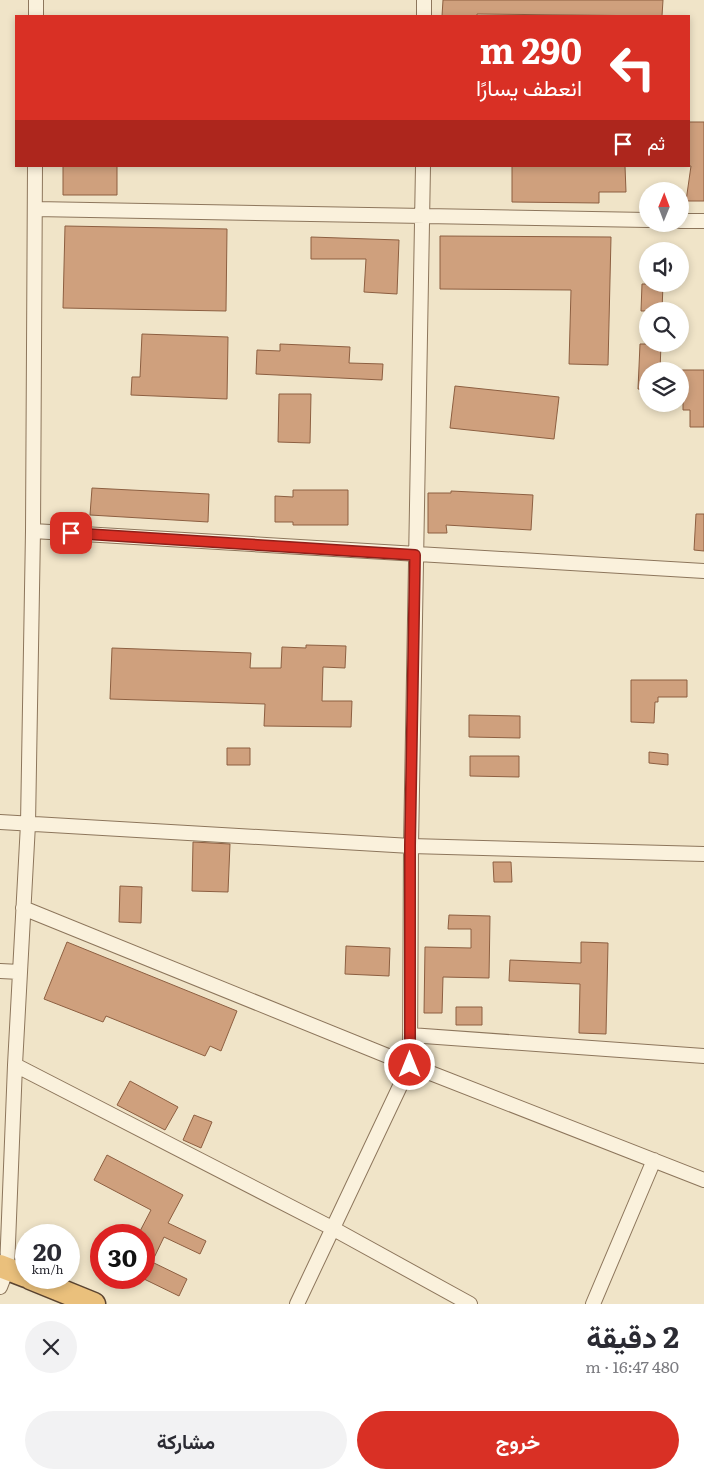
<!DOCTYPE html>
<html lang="ar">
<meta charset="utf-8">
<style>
:root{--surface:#fff;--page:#f2f2f3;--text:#2b2b33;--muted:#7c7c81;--accent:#d93025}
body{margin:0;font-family:Literata,Vazirmatn,serif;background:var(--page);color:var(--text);direction:rtl;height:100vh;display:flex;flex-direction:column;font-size:19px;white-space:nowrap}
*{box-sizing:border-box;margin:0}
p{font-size:16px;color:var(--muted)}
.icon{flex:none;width:28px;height:28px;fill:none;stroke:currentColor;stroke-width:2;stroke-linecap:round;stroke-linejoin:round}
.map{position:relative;height:1304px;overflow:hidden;direction:ltr}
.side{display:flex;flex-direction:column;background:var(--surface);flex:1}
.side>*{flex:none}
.guide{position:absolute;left:15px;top:15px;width:675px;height:152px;border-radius:0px;box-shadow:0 2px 8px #0003;direction:rtl;background:#d93025;color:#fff;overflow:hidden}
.needle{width:32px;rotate:1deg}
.tools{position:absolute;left:639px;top:182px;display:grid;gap:10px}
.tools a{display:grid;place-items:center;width:50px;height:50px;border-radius:50%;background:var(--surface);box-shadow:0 2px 8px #0003;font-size:25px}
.speed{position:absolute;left:15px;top:1224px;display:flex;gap:10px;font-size:25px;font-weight:700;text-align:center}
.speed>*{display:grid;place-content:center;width:65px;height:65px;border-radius:50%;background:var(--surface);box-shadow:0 2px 8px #0003;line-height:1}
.speed small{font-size:12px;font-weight:400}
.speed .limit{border:8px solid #d22;background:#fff;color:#111}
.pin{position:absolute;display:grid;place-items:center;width:42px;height:42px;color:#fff;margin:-21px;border-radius:10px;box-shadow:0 2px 8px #0006}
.me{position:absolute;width:55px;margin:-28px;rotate:0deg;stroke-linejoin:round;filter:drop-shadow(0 0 4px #0008)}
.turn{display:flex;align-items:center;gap:18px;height:105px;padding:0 25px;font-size:22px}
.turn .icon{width:65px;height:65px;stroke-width:2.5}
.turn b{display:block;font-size:35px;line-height:42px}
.then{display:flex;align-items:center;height:48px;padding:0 25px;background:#0003;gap:10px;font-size:19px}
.round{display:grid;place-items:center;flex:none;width:52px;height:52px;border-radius:26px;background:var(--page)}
.headline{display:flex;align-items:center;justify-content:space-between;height:85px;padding:0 25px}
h1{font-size:30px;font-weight:700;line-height:38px}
.primary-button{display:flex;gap:10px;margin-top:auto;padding:10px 25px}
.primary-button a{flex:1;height:58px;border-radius:30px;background:var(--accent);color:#fff;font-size:20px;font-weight:700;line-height:58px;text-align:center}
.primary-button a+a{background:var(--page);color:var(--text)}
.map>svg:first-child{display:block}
.building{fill:#cfa07d;stroke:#8d5f41}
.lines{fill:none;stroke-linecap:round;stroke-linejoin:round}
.minor-casing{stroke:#8d765c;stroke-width:16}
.trunk-casing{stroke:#5b4430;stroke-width:25}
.minor{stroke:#faf1dc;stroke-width:14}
.trunk{stroke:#eac07c;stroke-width:22}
.route-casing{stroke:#8d1f18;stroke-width:12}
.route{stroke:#d93025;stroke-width:9}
</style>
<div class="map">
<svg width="704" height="1304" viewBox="0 0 704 1304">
<rect width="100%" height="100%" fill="#f0e4c8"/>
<path class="building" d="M443 0H663L662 16 477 14V16H442Z
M689 122H704V201H686L691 166H689Z
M63 166H117V195H63Z
M512 166H625L626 192H599V203L512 202Z
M65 226 227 229 226 311 63 308Z
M440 236 611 237 608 365 569 364 571 290 440 289Z
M311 237 399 240 397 294 364 292 366 259H311Z
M642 284H663L662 311H641Z
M142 334 228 337 227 399 131 395 132 377H140Z
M280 344 350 347 349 363 383 364 382 380 256 374 257 350 280 351Z
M640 344H661L660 371H648V390L638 389Z
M680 370H704V427H690V410H683V391H680Z
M455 386 559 397 554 439 450 428Z
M279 394H311L310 443 278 442Z
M92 488 209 494 208 522 90 515Z
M293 490H348V525H293V522H275V496L293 497Z
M451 491 533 495 531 530 446 525 447 533H428V493H451Z
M696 514H704V551L694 550Z
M306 645 346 646 345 668 323 667 322 701H352L351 727 264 726 265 704 110 699 112 648 251 653 250 668H281L282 647 306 648Z
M631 680H687V697H658V702H655L654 723 631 722Z
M469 715 520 716V738L469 737Z
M227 748H250V765H227Z
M649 752 668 754V765L649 763Z
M470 756H519V777L470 776Z
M193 842 230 844 228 892 192 891Z
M493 862H511L512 882H494Z
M120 886 142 887 141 923 119 922Z
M449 915 490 916 489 978 443 977 442 1013H424L425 947 471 948V929H448Z
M67 942 237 1011 221 1051 210 1046 205 1056 106 1016 103 1022 44 999Z
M581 942 608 943 606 1034 579 1033 580 984 509 981 510 960 581 963Z
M346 946 390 948 389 976 345 974Z
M456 1007H482V1025H456Z
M130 1081 178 1107 165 1130 117 1105Z
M194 1115 212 1122 201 1148 183 1140Z
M107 1155 183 1195 168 1223 206 1241 200 1254 164 1237 152 1262 187 1279 179 1296 144 1279V1235H138L151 1210 94 1180Z"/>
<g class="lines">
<defs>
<path id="minor" d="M36 16V0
M424 16V0
M35 209 648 220
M680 221H704
M33 531 704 571
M0 822 411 846 704 854
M23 908 410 1065 704 1180
M0 971 20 972
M410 1035 704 1056
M15 1065 332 1228 470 1304
M0 1287 7 1269 15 1065 28 824 33 531 35 166
M297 1304 410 1065 411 846 423 166
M593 1304 654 1160"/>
<path id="trunk" d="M0 1266 26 1276
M30 1278 94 1304"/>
</defs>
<use href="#minor" class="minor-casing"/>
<use href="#trunk" class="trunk-casing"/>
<use href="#minor" class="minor"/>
<use href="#trunk" class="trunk"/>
</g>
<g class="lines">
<defs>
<path id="route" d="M71 533 415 555 410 846V1065"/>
</defs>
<use href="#route" class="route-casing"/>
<use href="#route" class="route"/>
</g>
</svg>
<div class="tools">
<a><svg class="needle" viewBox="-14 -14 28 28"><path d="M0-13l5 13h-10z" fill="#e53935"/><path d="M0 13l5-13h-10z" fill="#7c7c81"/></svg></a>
<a><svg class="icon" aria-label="sound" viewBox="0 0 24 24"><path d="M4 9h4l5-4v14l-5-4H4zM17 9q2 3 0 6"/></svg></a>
<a><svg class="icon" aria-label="search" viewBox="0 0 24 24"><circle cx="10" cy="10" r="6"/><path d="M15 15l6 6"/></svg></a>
<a><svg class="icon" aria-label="layers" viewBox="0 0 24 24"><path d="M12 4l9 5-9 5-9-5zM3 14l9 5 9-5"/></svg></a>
</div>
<div class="speed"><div>20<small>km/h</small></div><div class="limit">30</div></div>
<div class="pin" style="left:71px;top:533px;background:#d93025"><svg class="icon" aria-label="arrive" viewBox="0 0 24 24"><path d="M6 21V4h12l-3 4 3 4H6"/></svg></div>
<svg class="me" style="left:410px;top:1065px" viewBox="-20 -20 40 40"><circle r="17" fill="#d93025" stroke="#fff" stroke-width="3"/><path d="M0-11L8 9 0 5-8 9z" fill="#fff"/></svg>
<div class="guide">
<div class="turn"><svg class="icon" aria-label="left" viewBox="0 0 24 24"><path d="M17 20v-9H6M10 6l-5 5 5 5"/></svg><div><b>290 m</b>انعطف يسارًا</div></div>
<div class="then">ثم<svg class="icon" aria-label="arrive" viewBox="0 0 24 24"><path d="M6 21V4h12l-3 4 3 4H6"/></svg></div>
</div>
</div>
<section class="side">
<div class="headline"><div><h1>2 دقيقة</h1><p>480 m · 16:47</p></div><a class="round"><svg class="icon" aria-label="close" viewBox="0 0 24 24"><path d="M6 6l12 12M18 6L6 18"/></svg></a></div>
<div class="primary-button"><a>خروج</a><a>مشاركة</a></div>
</section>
